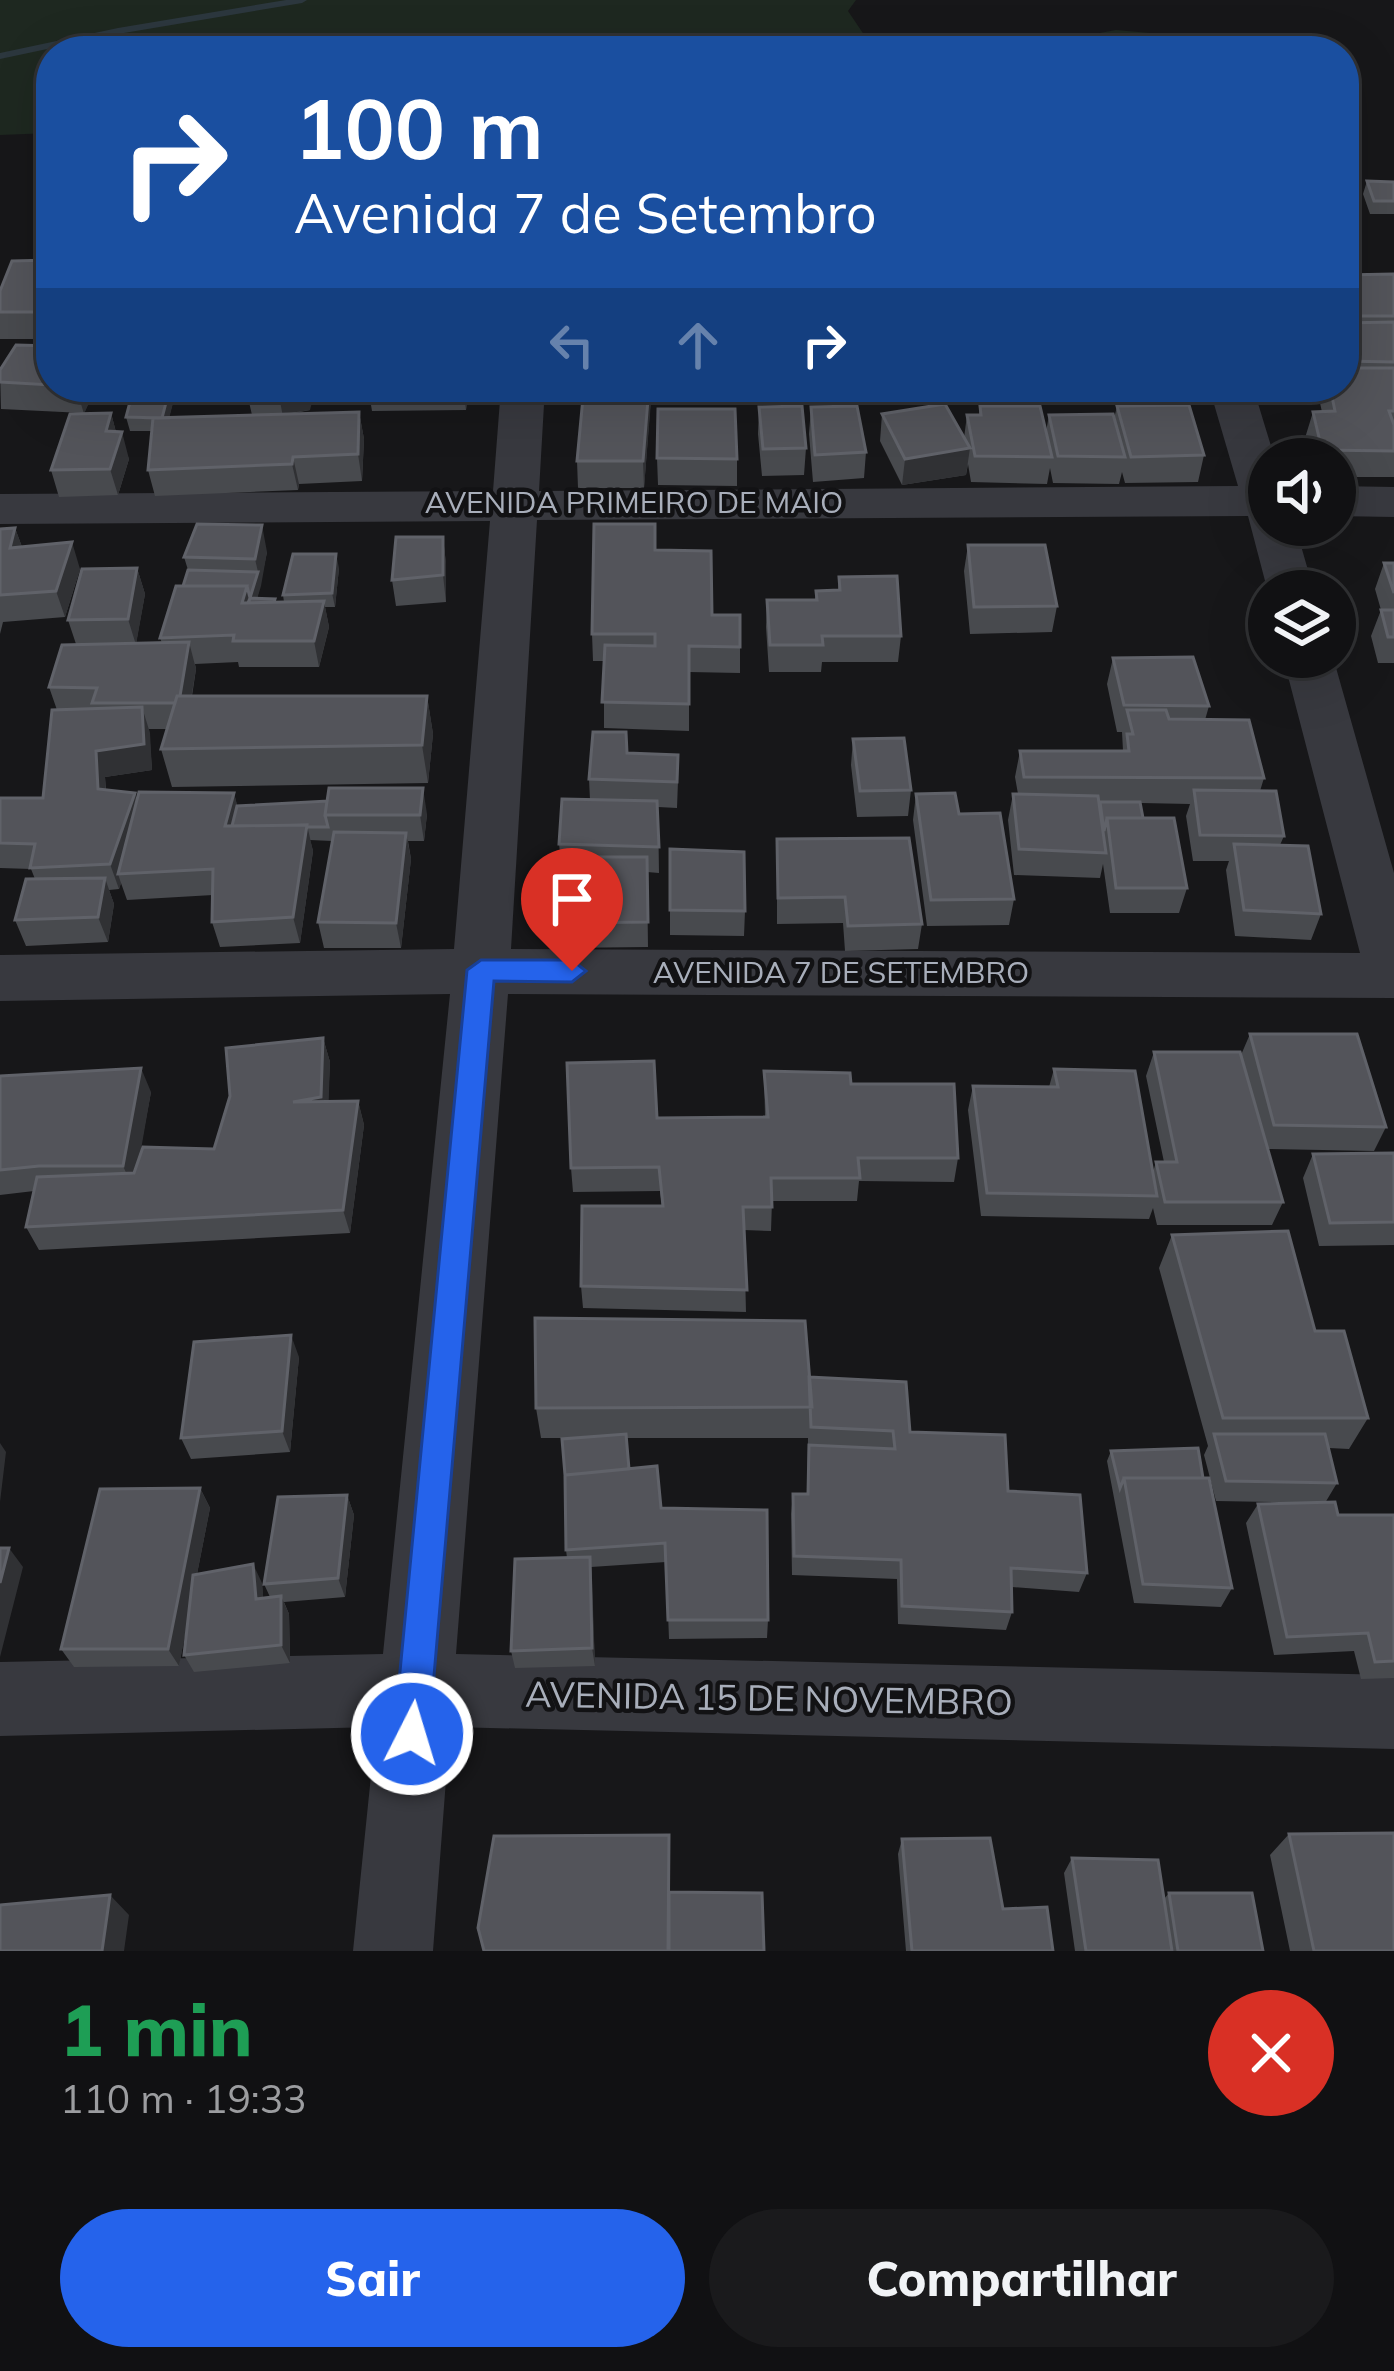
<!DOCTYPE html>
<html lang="pt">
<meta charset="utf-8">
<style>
:root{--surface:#111113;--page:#1a1a1c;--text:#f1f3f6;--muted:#9c9da0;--line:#303133;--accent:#2563eb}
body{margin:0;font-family:Mulish,sans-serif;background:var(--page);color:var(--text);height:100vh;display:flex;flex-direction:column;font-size:45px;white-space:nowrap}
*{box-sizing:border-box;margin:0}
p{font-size:39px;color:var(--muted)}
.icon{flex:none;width:66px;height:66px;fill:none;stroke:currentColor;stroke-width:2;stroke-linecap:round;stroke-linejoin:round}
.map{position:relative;height:1951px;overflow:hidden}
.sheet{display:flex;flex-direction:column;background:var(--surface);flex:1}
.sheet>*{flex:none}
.guide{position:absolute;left:36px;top:36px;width:1323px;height:366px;border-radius:48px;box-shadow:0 12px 48px #0002,0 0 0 3px var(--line);background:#1a4fa0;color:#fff;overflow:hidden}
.tools{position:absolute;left:1248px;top:438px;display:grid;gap:24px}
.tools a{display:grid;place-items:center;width:108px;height:108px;border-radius:50%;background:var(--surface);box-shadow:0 12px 48px #0002,0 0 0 3px var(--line);font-size:60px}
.pin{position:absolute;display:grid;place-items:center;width:102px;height:102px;color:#fff;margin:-123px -51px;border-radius:50% 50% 50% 0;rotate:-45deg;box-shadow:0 0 12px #0007}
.pin .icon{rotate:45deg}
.me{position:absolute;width:132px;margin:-66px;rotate:5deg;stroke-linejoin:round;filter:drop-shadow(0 0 9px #0008)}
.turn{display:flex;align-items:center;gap:42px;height:252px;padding:0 60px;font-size:54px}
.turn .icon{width:156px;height:156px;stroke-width:2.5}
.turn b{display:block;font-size:84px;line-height:102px}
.lanes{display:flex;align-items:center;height:114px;padding:0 60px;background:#0003;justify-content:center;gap:60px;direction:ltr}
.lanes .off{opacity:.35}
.round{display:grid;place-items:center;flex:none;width:126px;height:126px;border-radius:63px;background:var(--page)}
.summary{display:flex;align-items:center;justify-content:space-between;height:204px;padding:0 60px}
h1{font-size:72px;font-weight:800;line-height:90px;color:#1e9e55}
.cta{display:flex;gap:24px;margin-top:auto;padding:24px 60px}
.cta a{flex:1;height:138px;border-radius:72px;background:var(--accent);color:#fff;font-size:48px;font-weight:800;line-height:138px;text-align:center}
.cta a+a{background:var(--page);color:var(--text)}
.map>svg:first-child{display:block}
.green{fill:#1e2820}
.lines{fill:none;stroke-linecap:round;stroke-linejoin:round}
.stream{fill:#2c373e;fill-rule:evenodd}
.minor{fill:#38393f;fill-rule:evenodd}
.wall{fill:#484a4e}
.shaded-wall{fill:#303134}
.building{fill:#53545a;stroke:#606269;stroke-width:3}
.route{fill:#2563eb;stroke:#184099;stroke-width:3}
.labels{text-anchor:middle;stroke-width:9;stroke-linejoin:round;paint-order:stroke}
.street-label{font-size:30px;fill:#a8aeba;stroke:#121214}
.near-street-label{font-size:36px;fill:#a8aeba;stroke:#121214}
</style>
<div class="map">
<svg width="1394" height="1951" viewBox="0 0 1394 1951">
<rect width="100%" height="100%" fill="#171719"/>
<path class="green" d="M0 0H856L848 11 875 51H631L614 47 593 51H51V133L0 135Z
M1116 30 1184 36 1205 51H1061L1078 37Z"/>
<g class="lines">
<path class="stream" d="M286 0H307L302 3 118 34 0 59V53L118 28Z"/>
<path class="minor" d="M501 387H545L539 491 1238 486 1209 387H1253L1275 459H1269V525H1295L1314 591H1269V596L1248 516 537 520 511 949 1360 953 1283 657H1333L1394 873V998L508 994 456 1654 1394 1675V1749L450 1727 433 1951H353L376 1727 0 1736V1662L383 1654 450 994 0 1001V955L454 949 490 521 0 524V494L493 491Z
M1335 486 1394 487V517L1335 516Z"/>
</g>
<path class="wall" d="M1367 181 1394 182V214H1370L1363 194Z
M1344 214 1350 230 1346 246 1349 256 1344 272Z
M51 260V339H0V291Z
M1394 274V477H1335V459H1310L1305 438 1313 412H1322L1318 394 1320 388H1313L1344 387V275Z
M51 346V387H96L84 413H111L116 432 129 459 118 495 59 497 51 470 83 413 1 409 0 370Z
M134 387H173L175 395 169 417 252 415 249 402 253 387 310 410 290 414 359 412 364 439 362 481 299 484 298 490 155 496 148 470 152 431H130L126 417Z
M368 387H469L466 410 372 411Z
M584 387H707L706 398 651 397 644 488H578L577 461Z
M980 406 1046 432 1049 415 1114 419 1117 406 1204 455 1198 482 1125 483 1122 472 1119 484 1053 483 1050 468 1047 484 971 482 968 464 966 475 902 485 880 441 882 414 964 438 967 415H979Z
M759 407 806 448 804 475 762 476 758 434Z
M811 407 866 452 864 478 813 482 809 434Z
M657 458 737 459V486L658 485Z
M15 528 22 547 80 569 65 617 3 622 0 634V529Z
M443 537 446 564V602L396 606 392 580Z
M968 545 1057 606 1052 632 970 634 964 571Z
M656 550 740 647V673L689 672V731L604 728V661H593L592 634Z
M267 552 257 599 284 602 283 595 339 568 335 607H325L329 627 319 667H239L238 662 195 664 196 669 192 696H427L433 734 428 783 172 787 161 749 167 729H149L152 770 105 777 106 790 135 793 137 800 234 793 237 806 427 814 424 841H408L411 859 401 948H324L318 922 332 841 310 840 313 851 300 943 220 947 212 922 213 895 127 900 121 883 119 889 109 890 114 904 108 942 26 946 15 920 35 879 31 869 0 868V798H43L57 710 49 687 76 644 68 620 137 568 145 594 136 643H162L160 638 183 586 188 570 184 557Z
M1384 563H1394V663H1378L1371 636 1381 610 1375 589Z
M839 577 901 636 898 662H822L821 672H769L766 627 767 600H815L816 591 838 590Z
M1113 658 1209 706 1205 720 1264 778 1260 791 1284 836 1280 845 1321 914 1311 940 1235 936 1226 870 1229 861H1193L1186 816 1190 804 1141 803 1143 818 1187 888 1179 913H1110L1103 864 1100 878 1014 875 1008 820 1013 794H1018L1015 777 1020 751H1123L1122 732H1117L1107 684Z
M853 739 911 790 908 816 857 817 851 765Z
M627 753 678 781 677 808 658 807 659 873 647 872 648 947 561 948 559 923 561 863 559 844 590 800 589 779Z
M916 794 959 814 1014 899 1009 925 927 926 913 820Z
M777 839 922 924 918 949 845 951 843 923 777 924Z
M670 849 745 911 744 936 670 935Z
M1250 1034 1386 1127 1374 1151 1268 1149 1283 1202 1272 1225H1157L1153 1208 1149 1219 981 1216 968 1110 973 1086 1049 1087 1054 1069 1153 1172 1156 1162H1164L1146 1076 1154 1052 1241 1055Z
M323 1038 330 1062 328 1101H358L364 1125 350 1233 39 1250 26 1227 34 1191 0 1195V1076L151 1092 139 1156 214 1149Z
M764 1071 851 1084 958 1158 954 1182 859 1181 857 1201H772L771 1231 744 1230 746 1312 583 1308 581 1286 662 1206 660 1191 573 1192 571 1168 657 1118 765 1117Z
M1394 1153V1245L1319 1246 1303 1178 1313 1154Z
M1172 1235 1315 1331 1368 1418 1349 1449 1329 1448 1337 1483 1325 1503 1338 1515H1394V1678L1361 1679 1354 1651 1274 1655 1246 1523 1258 1504 1318 1503 1216 1501 1204 1455 1208 1446 1159 1268Z
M299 1357 290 1452 191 1459 181 1438Z
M809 1377 910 1432 1008 1491 1087 1573 1079 1592 1012 1587V1612L1006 1630 898 1624 897 1579 792 1575 791 1514 793 1494H807L808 1438H626L629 1469 661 1508 768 1620 767 1638 669 1639 666 1562 591 1567 595 1666 515 1668 511 1651 567 1558 566 1550 577 1438H541L536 1408Z
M1111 1451 1203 1478 1232 1588 1221 1607 1134 1603 1107 1461Z
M200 1488 210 1508 197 1574 262 1583 263 1598 270 1597 264 1584 347 1495 354 1515 345 1597 284 1602 289 1614 290 1663 194 1672 184 1655 187 1622 179 1666 74 1667 61 1649Z
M1289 1834 1394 1951H1290L1270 1855Z
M902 1839 1003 1909 1053 1951H906L898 1854Z
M1072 1858 1164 1899 1169 1893 1263 1951H1075L1064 1873Z"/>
<path class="shaded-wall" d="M76 387H96L84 414Z
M170 387H173L175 395 166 431 162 418Z
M285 387H316L310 410 290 413 285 428 280 401Z
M463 387H469L466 410Z
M649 387 651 402 644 488 643 461Z
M359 412 364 439 362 481 358 454Z
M111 413 118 440 122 432 129 459 118 495 110 469 106 431Z
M970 448 966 475 902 485 905 459Z
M293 457 299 484 298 490 292 464Z
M262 525 267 552 261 586 252 616 242 603 247 586 258 572 255 559Z
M15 528 25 555 10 548Z
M443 537 446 564V602L443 575Z
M72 542 80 569 65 617 56 591Z
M336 554 339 568 335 607 332 593Z
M137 568 145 594 136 645 128 619Z
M324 601 329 627 319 667 314 641Z
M189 642 196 669 186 729 178 703Z
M427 696 433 734 428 783 422 745Z
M142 707 150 733 152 770 105 777 107 815 98 789 96 751Z
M423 788 427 814 424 841 420 815Z
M135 793 143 819 118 874 121 883 119 889 110 864Z
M234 793 241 819 239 826H225Z
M307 825 313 851 300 943 293 917Z
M406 833 411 859 401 948 396 923Z
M105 878 114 904 108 942 98 917Z
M323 1038 330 1062 328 1121 293 1102Z
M141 1068 151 1092 134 1190 123 1166Z
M358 1101 364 1125 350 1233 343 1210Z
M291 1335 299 1357 290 1452 282 1431Z
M0 1443 6 1452 0 1502Z
M200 1488 210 1508 179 1666 168 1649Z
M347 1495 354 1515 345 1597 338 1578Z
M9 1548 23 1567 0 1657V1583Z
M590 1557 592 1577 595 1666 592 1648Z
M253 1564 262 1583 265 1618 256 1599Z
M281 1596 289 1614 290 1663 281 1645Z
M110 1895 129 1915 124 1951H102Z"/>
<path class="building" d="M1367 181 1394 182V201H1374Z
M1344 214 1350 230H1344Z
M51 260 50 312H0V291L12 261Z
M1394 274V316H1344V275Z
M1394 322V362L1344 361V323Z
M16 345 51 346V385L0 382V370Z
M1344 368H1394V411H1389L1394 425V451L1322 450 1313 412 1335 411 1330 387H1344Z
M134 387H170L162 418 126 417Z
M253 387H285L280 401 249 402Z
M584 387H649L643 461H577Z
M945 404 970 448 905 459 882 414Z
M1189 405 1204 455 1131 457 1117 406Z
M802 406 806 448 763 449 759 407Z
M857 406 866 452 815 455 811 407Z
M980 406H1040L1052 457 975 456 967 415H981Z
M658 409H735L737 459 657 458Z
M359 412 358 454 293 457 292 464 148 470 153 418Z
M111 413 106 431 122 432 110 469 51 470 70 414Z
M1113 414 1125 457 1058 456 1049 415Z
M197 524 262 525 255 559 184 557Z
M594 524H655V550L711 551 712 615H740V647L689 646V704L602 702 605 645 655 646V634H592Z
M15 528 10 548 72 542 56 591 0 595V529Z
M396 537H443V575L392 580Z
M968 545H1045L1057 606 974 607Z
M293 554H336L332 593 283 595Z
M1384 563H1394V593Z
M137 568 128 619 68 620 82 569Z
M188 570 258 572 250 598 247 586H183Z
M897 576 901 636H822L823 645H770L767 600H817L816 591 840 590 839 577Z
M176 586H247L242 603 324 601 314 641H233L234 635 160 638Z
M250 598 275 599 274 602 248 603Z
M1381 610H1394V637H1388Z
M189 642 180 696H177L175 703H92L97 688 49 687 62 645Z
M1193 657 1209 706 1124 705 1113 658Z
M177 696H427L422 745 161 749Z
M142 707 144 744 96 751 98 789 135 793 110 864 30 868 35 844 0 843V798H43L52 710Z
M1127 710H1166L1169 719 1249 720 1264 778 1024 777 1020 751H1129L1127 734H1133Z
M593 732H626L627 753 678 755 677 782 589 779Z
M904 738 911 790 860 791 853 739Z
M329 788H423L420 815H325Z
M1194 790 1276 791 1284 836 1200 835Z
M139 792 234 793 225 826 307 825 293 917 212 922 213 869 118 874Z
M955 793 959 814 1000 813 1014 899 931 900 916 794Z
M1013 794 1098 796 1106 853 1019 849Z
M562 799 657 801 659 847 559 844Z
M327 801 325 815 328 827H307V825L232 826 237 806Z
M1100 802H1140L1143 818H1107L1104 831Z
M1107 818H1174L1187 888H1116Z
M334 832 406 833 396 923 318 922Z
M909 838 922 924 848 926 845 897 778 898 777 839Z
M1234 844 1308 846 1321 914 1244 910Z
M670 849 744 852 745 911 670 910Z
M561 857H647L648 922 559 923Z
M105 878 98 917 15 920 26 879Z
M1250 1034H1357L1386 1127 1274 1125Z
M323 1038 321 1097 293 1102 358 1101 343 1210 26 1227 37 1177 134 1173 143 1147 214 1149 230 1096 226 1048Z
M1154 1052H1240L1283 1202H1165L1156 1162H1177Z
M654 1061 657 1118 768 1117 764 1071 850 1073 851 1084H954L958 1158H858L860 1178H771L772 1207H743L747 1290 581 1286 582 1206H663L659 1167 571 1168 567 1063Z
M141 1068 123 1166H39L0 1170V1076Z
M1054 1069 1135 1071 1157 1196 987 1193 973 1086 1058 1087Z
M1394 1153V1222L1330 1223 1313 1154Z
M1288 1231 1315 1331H1344L1368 1418H1223L1172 1235Z
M535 1318 805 1321 812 1407 536 1408Z
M291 1335 282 1431 181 1438 194 1342Z
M809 1377 906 1382 910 1432 1005 1435 1008 1491 1080 1495 1087 1573 1011 1568 1012 1612 902 1606 901 1560 794 1556 793 1494H808L809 1445 895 1449 893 1431 811 1427Z
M626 1434 629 1469 565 1475 562 1439Z
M1214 1434H1325L1337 1483 1226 1481Z
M1198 1448 1203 1478H1124L1120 1488 1111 1451Z
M657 1466 661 1508 767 1510 768 1620H668L665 1543 566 1550 565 1475Z
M1124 1478H1209L1232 1588 1143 1584Z
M200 1488 168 1649H61L100 1489Z
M347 1495 338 1578 264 1584 278 1497Z
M1335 1502 1338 1515H1394V1661L1375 1662 1368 1633 1287 1637 1258 1504Z
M0 1548H9L0 1583Z
M590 1557 592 1648 511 1651 515 1559Z
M253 1564 256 1599 281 1596V1645L184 1655 193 1575Z
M1394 1833V1951H1314L1289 1834Z
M669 1835 668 1951H484L478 1928 494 1836Z
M990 1838 1003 1909 1047 1907 1053 1951H912L902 1839Z
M1072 1858 1158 1860 1172 1951H1086Z
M669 1892 762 1893 764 1951H669Z
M1169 1893H1252L1263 1951H1178Z
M110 1895 102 1951H0V1905Z"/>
<path class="route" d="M481 960H572L586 971 572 982 494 981 429 1734 424 1746 412 1751 399 1746 394 1734 467 970Z"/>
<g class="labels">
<g class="street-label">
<text x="634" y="513">AVENIDA PRIMEIRO DE MAIO</text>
<text x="841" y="983">AVENIDA 7 DE SETEMBRO</text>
</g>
<g class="near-street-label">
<text transform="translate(769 1698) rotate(1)" y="13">AVENIDA 15 DE NOVEMBRO</text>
</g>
</g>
</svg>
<div class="tools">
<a><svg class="icon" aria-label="sound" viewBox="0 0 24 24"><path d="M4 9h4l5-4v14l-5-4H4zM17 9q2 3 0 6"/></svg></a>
<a><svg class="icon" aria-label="layers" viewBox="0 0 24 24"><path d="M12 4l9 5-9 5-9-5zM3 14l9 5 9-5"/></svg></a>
</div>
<div class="pin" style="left:572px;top:971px;background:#d93025"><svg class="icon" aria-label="arrive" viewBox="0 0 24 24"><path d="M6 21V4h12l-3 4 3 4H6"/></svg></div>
<svg class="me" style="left:412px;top:1734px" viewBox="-20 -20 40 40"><circle r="17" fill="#2563eb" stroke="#fff" stroke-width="3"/><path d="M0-11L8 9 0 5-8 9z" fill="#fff"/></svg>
<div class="guide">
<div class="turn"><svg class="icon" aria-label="right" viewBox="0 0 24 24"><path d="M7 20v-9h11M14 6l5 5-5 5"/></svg><div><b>100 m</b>Avenida 7 de Setembro</div></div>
<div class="lanes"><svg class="icon off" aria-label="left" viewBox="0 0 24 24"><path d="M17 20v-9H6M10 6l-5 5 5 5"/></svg><svg class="icon off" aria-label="ahead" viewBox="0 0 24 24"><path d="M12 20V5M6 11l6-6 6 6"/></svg><svg class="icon" aria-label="right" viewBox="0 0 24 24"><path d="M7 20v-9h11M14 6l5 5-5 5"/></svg></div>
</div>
</div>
<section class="sheet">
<div class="summary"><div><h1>1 min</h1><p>110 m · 19:33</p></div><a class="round" style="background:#d93025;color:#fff"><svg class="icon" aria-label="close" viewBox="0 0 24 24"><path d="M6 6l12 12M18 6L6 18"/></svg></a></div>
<div class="cta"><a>Sair</a><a>Compartilhar</a></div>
</section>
